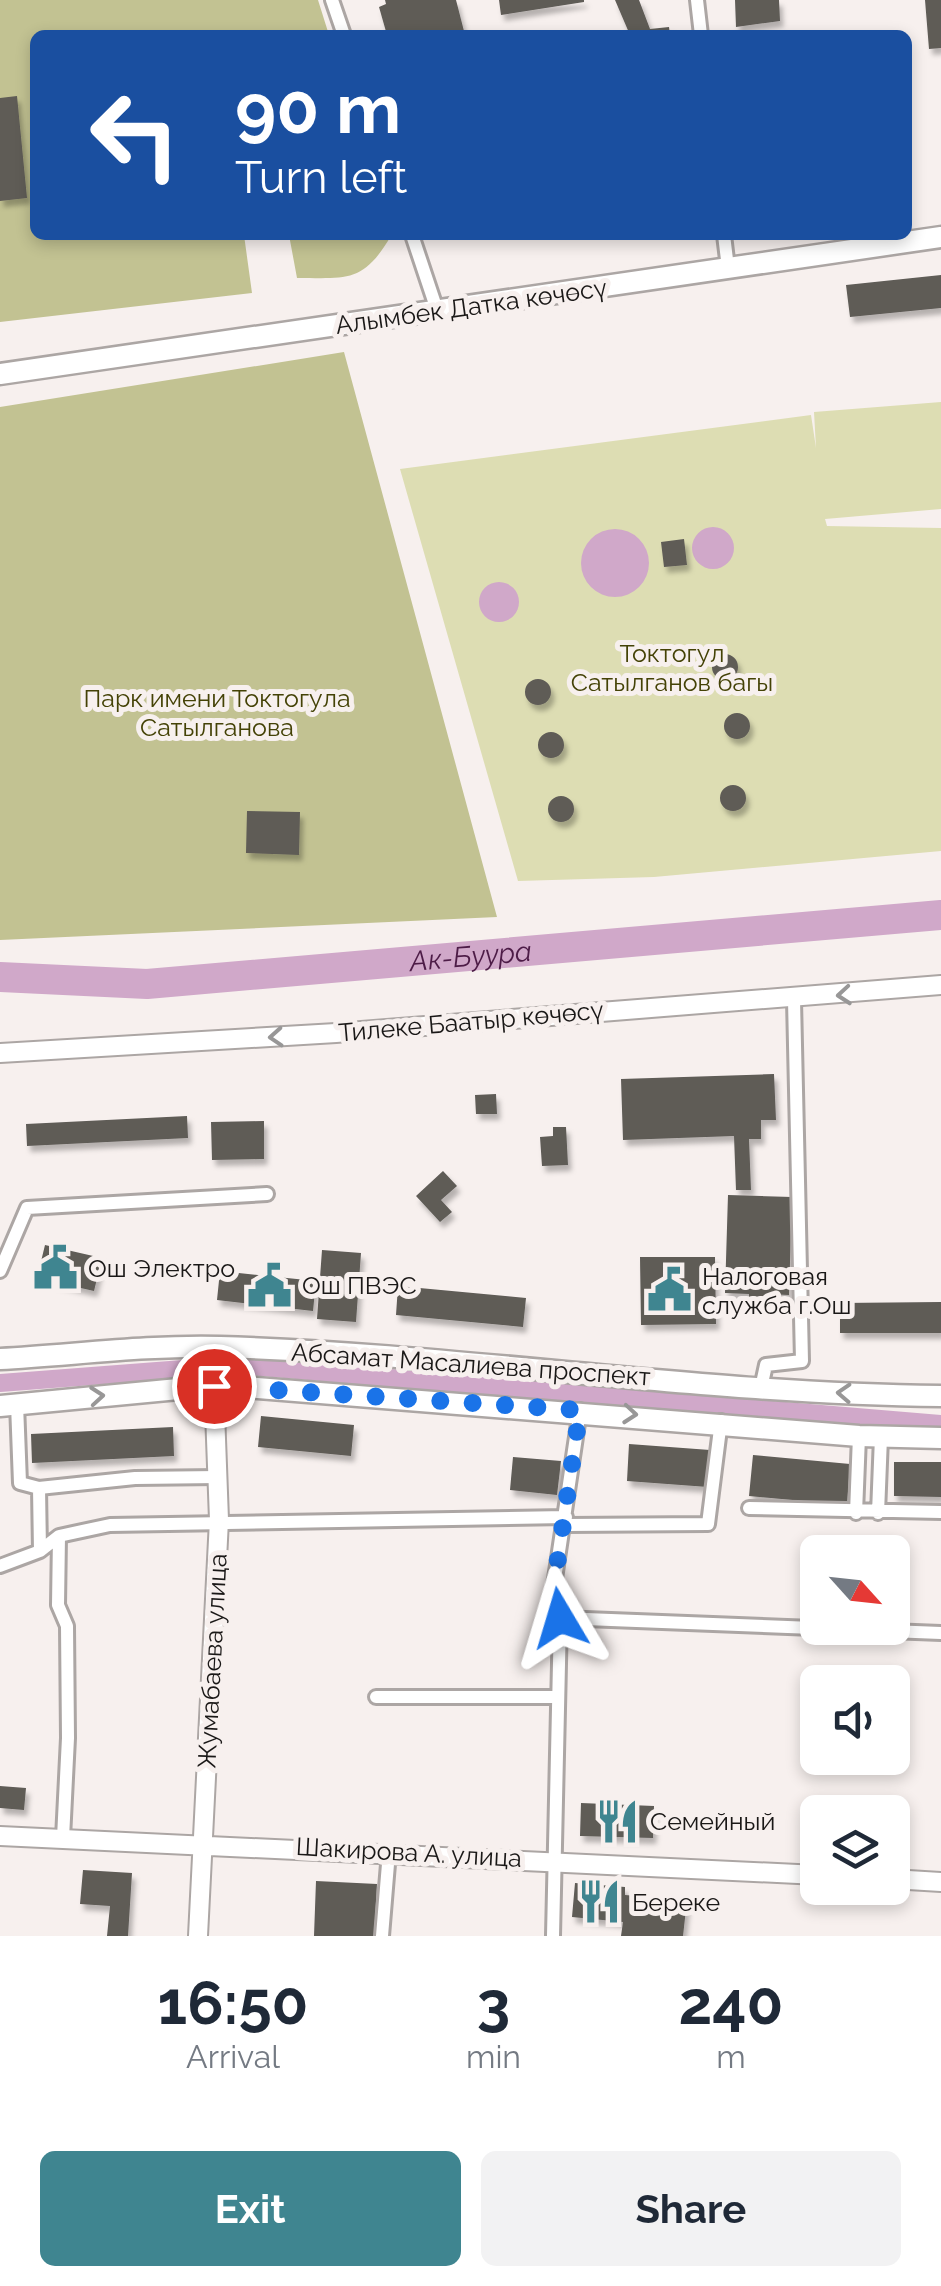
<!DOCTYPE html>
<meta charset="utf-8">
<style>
:root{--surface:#fff;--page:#f2f2f3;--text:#1f2937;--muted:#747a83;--accent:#3f8590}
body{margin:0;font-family:Raleway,sans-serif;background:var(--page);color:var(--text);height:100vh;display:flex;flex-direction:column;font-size:38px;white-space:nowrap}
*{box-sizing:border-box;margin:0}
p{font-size:32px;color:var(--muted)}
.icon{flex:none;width:55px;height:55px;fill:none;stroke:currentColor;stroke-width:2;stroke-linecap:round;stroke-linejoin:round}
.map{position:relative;height:1936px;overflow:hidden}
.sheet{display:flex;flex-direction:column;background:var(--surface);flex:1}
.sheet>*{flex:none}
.banner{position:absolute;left:30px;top:30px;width:882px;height:210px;border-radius:15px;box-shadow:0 5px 15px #0003;background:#1a4fa0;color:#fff;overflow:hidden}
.needle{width:65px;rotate:117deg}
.controls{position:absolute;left:800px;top:1535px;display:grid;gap:20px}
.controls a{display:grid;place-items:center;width:110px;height:110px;border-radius:15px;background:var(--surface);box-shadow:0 5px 15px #0003;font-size:50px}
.pin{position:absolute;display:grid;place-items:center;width:85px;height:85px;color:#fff;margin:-42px;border:5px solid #fff;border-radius:50%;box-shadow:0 2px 10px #0007}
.me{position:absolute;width:110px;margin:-55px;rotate:353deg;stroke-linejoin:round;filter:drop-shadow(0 0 8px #0008)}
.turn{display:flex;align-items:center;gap:35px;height:210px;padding:0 40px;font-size:45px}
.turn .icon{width:130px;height:130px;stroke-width:2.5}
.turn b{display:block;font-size:70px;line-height:85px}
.eta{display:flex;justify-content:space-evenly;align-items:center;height:170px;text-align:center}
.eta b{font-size:60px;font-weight:700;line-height:70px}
.cta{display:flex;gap:20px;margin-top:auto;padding:20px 40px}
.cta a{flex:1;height:115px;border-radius:15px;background:var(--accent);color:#fff;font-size:40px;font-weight:700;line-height:115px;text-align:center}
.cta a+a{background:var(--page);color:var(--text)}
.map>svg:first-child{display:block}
.green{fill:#ddddb3}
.forest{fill:#c2c292}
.water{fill:#d0a8c9}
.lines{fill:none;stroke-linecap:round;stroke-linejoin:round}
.canal{stroke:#d0a8c9;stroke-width:18}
.river{stroke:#d0a8c9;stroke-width:30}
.building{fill:#5e5b56;filter:url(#shadow)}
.street-casing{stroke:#aca6a4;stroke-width:18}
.secondary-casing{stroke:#aca6a4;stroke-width:22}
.primary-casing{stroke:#aca6a4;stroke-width:25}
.street{stroke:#fff;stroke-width:12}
.secondary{stroke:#fff;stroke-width:18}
.primary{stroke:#fff;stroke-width:20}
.oneway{stroke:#989797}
.route{stroke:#1a73e8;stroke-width:18;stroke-dasharray:0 32.4}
.labels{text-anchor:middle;stroke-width:10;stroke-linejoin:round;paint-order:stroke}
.street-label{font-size:25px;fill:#1a1817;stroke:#f7f0ee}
.park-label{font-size:25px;fill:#444206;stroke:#f7f0ee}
.poi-label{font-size:25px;fill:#1a1817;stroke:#f7f0ee;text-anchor:start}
.water-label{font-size:28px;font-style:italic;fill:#4d1c47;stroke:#f7f0ee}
</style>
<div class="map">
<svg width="941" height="1936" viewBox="0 0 941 1936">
<defs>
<filter id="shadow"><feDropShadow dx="3.5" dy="6" stdDeviation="2.5" flood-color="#0004"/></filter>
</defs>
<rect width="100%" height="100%" fill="#f7f0ee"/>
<path class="green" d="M941 402V509L825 519 827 526 941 528V851L654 877 518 881 400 469 811 415 816 448 814 412Z"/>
<path class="forest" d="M0 0H318L329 35H35V235H244L252 293 0 322Z
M289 235H391V236C363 283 348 278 297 278Z
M344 352 497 917 0 940V407Z"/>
<path class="water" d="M692 548a21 21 0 1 1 42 0a21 21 0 1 1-42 0Z
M581 563a34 34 0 1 1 68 0a34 34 0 1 1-68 0Z
M479 602a20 20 0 1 1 40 0a20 20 0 1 1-40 0Z"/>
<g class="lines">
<path class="canal" d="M0 1383 235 1365 941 1424"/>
<path class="river" id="s1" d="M0 977 147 984 941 915"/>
</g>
<path class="building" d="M385 0H456L465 35H387L379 7 386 4Z
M499 0H584V2L501 15Z
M615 0H639L650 29 669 27 670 35H630Z
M735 0H779L780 21 736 27Z
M925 0H941V48L929 49Z
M17 96 27 198 0 201V98Z
M941 275V308L850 317 846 285Z
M684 539 687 565 664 567 661 542Z
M712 667a13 13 0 1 1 26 0a13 13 0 1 1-26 0Z
M525 692a13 13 0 1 1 26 0a13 13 0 1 1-26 0Z
M724 726a13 13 0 1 1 26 0a13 13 0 1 1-26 0Z
M538 745a13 13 0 1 1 26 0a13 13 0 1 1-26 0Z
M720 798a13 13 0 1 1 26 0a13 13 0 1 1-26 0Z
M548 809a13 13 0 1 1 26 0a13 13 0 1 1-26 0Z
M247 811 300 812 299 855 246 853Z
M774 1074 776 1120H761V1139H749L751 1190H736L734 1136 623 1140 621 1079Z
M496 1094 497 1114H476L475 1095Z
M187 1116 188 1138 27 1146 26 1124Z
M264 1121V1159L212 1160 211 1122Z
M553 1127H566L568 1165 542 1166 540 1137 553 1136Z
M443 1171 457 1186 441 1200 452 1212 440 1222 416 1196Z
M728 1195 792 1197 789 1295 766 1294 765 1307H749V1294L725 1293Z
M45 1245 102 1258 94 1291 37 1278Z
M322 1250 361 1253 356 1322 317 1319Z
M640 1257H715L716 1324 641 1325Z
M220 1271 316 1281 313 1311 217 1300Z
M398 1286 526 1298 523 1327 396 1315Z
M941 1302V1333H840V1303Z
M261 1416 354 1425 351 1456 258 1447Z
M173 1427 174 1456 32 1463 31 1434Z
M629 1444 710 1450 708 1487 627 1481Z
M753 1455 850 1464 847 1505 749 1496Z
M513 1457 561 1461 557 1495 510 1490Z
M894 1462H941V1497L894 1496Z
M0 1786 26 1788 24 1810 0 1808Z
M581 1803 654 1806 653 1838 580 1836Z
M83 1870 132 1873 128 1936H107L110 1906 80 1904Z
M316 1881 377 1884 374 1936H314Z
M575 1883 625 1887V1895L687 1900 683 1936H621L623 1922 572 1917Z"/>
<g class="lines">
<defs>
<path id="street" d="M332 0 344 35
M697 0 701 35
M412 235 437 310
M724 235 728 268
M0 1271 27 1208 267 1194
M761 1388 766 1365 802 1361 794 1000
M17 1404 20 1483 39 1488 135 1478 218 1477
M39 1488 40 1551
M749 1508 941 1512
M856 1513 859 1436
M878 1513 881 1437
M566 1525 708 1524 721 1421
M59 1536 58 1605 67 1626 68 1738 63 1838
M0 1566 40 1551 59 1536 110 1525 566 1517
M560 1618 941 1633
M376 1697H556
M382 1936 389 1852
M553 1936 560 1618 553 1592 580 1410"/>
<path id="secondary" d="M0 1053 336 1033 941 985
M0 1836 818 1875
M892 1879 941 1882
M198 1936 219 1520 214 1385"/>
<path id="primary" d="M0 374 941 237
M0 1359C73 1355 148 1345 220 1347 461 1354 700 1394 941 1396
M0 1406 220 1385 859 1436 941 1438"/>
</defs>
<use href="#street" class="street-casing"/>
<use href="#secondary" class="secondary-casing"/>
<use href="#primary" class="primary-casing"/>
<use href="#street" class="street"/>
<use href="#secondary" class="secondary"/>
<use href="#primary" class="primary"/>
</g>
<defs><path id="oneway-chevron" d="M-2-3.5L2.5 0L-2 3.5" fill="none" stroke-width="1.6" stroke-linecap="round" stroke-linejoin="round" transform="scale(2.5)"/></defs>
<g class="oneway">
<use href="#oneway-chevron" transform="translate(844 995) rotate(175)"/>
<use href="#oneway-chevron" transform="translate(276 1037) rotate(176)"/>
<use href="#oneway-chevron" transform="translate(844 1393) rotate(-177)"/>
<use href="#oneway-chevron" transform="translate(97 1396) rotate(-5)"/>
<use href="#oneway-chevron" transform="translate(630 1414) rotate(5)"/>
</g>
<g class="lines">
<path class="route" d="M214 1386 580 1410 553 1592 560 1618"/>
</g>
<defs>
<symbol id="civic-bare" viewBox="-9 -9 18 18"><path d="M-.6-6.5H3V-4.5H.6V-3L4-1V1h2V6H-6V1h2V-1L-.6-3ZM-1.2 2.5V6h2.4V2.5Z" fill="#3f8590" stroke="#f7f0ee" stroke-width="2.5" paint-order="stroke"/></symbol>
<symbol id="restaurant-bare" viewBox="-9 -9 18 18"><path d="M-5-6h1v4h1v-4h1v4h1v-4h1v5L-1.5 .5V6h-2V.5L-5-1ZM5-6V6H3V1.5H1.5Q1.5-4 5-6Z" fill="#3f8590" stroke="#f7f0ee" stroke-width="2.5" paint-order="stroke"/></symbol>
</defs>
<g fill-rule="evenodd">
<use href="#civic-bare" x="24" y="1236" width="63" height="63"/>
<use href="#civic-bare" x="238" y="1254" width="63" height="63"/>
<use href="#civic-bare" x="638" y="1258" width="63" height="63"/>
<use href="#restaurant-bare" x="586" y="1790" width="63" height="63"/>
<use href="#restaurant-bare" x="568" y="1870" width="63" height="63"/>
</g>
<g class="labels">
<g class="street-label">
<text transform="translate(471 306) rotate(-8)" y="9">Алымбек Датка көчөсү</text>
<text transform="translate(471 1021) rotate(-5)" y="9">Тилеке Баатыр көчөсү</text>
<text transform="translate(471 1364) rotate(4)" y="9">Абсамат Масалиева проспект</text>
<text transform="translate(212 1661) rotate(-87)" y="9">Жумабаева улица</text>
<text transform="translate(409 1852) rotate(3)" y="9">Шакирова А. улица</text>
</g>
<g class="park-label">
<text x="672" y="662">Токтогул<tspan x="672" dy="29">Сатылганов багы</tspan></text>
<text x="217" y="707">Парк имени Токтогула<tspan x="217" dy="29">Сатылганова</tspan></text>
</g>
<g class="poi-label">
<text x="88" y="1277">Ош Электро</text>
<text x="702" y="1285">Налоговая<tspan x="702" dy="29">служба г.Ош</tspan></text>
<text x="302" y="1294">Ош ПВЭС</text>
<text x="650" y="1830">Семейный</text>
<text x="632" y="1911">Береке</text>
</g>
<g class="water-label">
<text dy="10" stroke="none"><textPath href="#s1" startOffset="472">Ак-Буура</textPath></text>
</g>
</g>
</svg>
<div class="controls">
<a><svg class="needle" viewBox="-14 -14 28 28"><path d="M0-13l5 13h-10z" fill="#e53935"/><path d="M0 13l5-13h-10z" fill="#747a83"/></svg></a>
<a><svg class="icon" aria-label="sound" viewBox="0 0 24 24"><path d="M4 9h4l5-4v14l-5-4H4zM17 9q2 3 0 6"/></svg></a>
<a><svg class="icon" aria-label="layers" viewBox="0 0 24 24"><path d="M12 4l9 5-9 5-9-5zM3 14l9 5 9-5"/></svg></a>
</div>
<div class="pin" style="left:214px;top:1386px;background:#d93025"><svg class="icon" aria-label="arrive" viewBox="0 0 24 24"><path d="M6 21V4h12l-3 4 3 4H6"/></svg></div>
<svg class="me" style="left:560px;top:1618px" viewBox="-20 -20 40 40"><path d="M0-17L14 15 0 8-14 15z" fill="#1a73e8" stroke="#fff" stroke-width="4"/></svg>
<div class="banner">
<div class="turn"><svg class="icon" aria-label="left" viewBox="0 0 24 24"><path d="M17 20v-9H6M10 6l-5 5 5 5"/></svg><div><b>90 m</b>Turn left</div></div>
</div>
</div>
<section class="sheet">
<div class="eta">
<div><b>16:50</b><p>Arrival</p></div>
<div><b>3</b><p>min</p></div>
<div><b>240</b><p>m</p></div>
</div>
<div class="cta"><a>Exit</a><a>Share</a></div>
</section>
